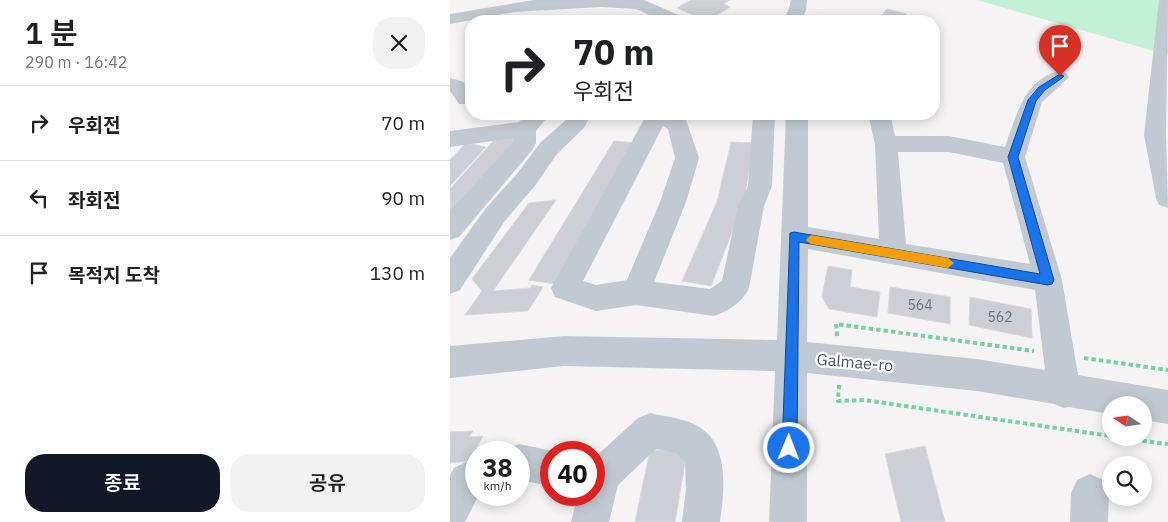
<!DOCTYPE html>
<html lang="ko">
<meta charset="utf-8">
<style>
:root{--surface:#fff;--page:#f2f2f2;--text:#202124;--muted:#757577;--line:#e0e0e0;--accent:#111827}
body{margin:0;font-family:"IBM Plex Sans","Noto Sans KR",sans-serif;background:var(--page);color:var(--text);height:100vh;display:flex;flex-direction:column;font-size:19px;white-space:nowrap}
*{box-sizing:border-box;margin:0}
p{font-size:16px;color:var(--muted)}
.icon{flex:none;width:28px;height:28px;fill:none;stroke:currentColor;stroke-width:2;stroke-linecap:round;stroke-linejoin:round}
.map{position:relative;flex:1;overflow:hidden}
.details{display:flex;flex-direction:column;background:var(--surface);width:450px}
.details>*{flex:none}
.hud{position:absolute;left:15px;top:15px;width:475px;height:105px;border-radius:20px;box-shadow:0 2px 12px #0003;background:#fff;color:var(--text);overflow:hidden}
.needle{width:32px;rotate:283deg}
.buttons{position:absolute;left:652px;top:396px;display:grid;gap:10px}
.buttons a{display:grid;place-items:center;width:50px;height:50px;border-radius:50%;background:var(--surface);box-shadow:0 2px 12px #0003;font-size:25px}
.speed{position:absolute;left:15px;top:441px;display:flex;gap:10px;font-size:25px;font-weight:700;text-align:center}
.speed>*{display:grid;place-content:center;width:65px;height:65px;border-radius:50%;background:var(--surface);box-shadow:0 2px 12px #0003;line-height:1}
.speed small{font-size:12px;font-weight:400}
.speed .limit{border:8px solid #d22;background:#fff;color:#111}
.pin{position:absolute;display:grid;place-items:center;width:42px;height:42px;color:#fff;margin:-51px -21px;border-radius:50% 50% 50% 0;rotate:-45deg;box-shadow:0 0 5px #0007}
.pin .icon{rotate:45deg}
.me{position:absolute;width:55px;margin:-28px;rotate:1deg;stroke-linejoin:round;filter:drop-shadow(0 0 4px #0008)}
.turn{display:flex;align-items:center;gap:18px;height:105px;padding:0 25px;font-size:22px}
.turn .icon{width:65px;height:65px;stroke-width:2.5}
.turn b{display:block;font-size:35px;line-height:42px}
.round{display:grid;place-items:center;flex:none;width:52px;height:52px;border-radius:20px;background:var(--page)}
.headline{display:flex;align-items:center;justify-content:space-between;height:85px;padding:0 25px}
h1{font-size:30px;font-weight:600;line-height:38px}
.cta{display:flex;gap:10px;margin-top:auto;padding:10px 25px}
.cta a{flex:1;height:58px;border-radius:20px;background:var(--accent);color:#fff;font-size:20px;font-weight:600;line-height:58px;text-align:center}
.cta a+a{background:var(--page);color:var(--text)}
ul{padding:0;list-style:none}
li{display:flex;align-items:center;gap:15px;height:75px;padding:0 25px;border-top:1px solid var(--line)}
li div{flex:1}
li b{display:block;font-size:19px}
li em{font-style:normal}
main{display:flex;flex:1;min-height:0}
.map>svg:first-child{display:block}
.green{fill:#c3f1d5}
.building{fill:#cdcfd5;stroke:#d7d9de}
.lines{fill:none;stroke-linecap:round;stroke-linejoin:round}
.path{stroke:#7ad0a6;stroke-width:4;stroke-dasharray:4.5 3;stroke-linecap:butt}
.minor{fill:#c1cad2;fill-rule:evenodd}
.route{fill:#1a73e8;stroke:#114b97}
.slow{fill:#f59e0b}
.labels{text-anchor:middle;stroke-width:4.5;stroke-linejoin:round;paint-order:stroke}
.number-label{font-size:14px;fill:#6b747e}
.street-label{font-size:16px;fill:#4a5661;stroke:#fff}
</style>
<main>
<section class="details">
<div class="headline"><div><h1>1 분</h1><p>290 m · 16:42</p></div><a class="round"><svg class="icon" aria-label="close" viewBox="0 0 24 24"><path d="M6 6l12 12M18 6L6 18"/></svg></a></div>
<ul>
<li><svg class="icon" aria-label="right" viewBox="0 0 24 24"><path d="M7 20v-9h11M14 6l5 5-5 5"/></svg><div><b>우회전</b></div><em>70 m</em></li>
<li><svg class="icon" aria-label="left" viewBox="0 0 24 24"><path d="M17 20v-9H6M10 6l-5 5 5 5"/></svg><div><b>좌회전</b></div><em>90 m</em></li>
<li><svg class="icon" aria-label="arrive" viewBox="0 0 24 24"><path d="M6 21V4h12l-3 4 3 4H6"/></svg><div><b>목적지 도착</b></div><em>130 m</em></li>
</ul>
<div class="cta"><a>종료</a><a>공유</a></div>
</section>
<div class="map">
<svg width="718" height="522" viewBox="0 0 718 522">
<rect width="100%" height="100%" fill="#f5f3f3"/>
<path class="green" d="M527 0H718V55Z"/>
<path class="building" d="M241 0H280L273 4 280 7 257 21 227 8Z
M437 9 457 14 451 21 430 17Z
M100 15 105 21H83Z
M370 15 394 21H364Z
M64 137 67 145 0 213V189L45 139Z
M164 141 186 143 105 284 79 280Z
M281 142 304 143 293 204 261 286 232 281 267 202Z
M16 143 36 147 0 186V160Z
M106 200 43 291 80 288 82 285 93 287 78 311 15 315 32 291 22 279 79 203Z
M378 266 402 270 400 287 430 292 427 317 379 309 372 297Z
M440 287 500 297V324L438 313Z
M520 297 581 309 582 338 519 325Z
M23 431 19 437 33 436 19 461 0 463V432Z
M475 446 495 522H451L435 454Z
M200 450 237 451 225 522H185Z"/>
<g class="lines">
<path class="path" d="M387 336 386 324 584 351
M634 358 718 370
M389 385 388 401 414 400 661 436
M670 438 718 444"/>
<path class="minor" d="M84 0H194L233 17 236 21H213L186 9 151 7 64 12 0 24V14Z
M341 0H357L356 11 350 21H332L338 11Z
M709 0H718L716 135 718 208 709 205 706 198 694 135Z
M609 71 616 73 619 77 592 102 575 157 612 280 628 375 718 390V424L694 420V405H661V414L618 407 614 408 604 404 527 391 357 373V522H319L325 371 114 366 0 378V346L114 336 327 340 336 114H358V227L429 239 425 144 418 114H440L445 136H499L555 147C566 117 573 80 609 71ZM448 152H499L553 163 580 264 456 244ZM358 249 585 290 595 370 527 359 357 342Z
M0 78C20 83 21 84 21 104H9L0 91Z
M77 114H100L86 131V143L83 149 9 237 0 240V211L64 141V138L0 147V131L69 122Z
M119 114H141L134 128 107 154 84 187 54 222 10 290 0 294V258L36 208 66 175 91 142 117 119Z
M197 114H226L236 120 249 158 236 202 204 282 260 289 272 281 288 206 298 186 303 114H325L322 186 314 206 299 288C293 302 278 311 264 316L186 305 146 311 105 297 101 288ZM213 126 218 129 225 158 210 202 177 280 146 285 133 281Z
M200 413C217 417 236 418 251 428 280 448 274 493 270 522H232L236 490 235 461 226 453 206 449 168 485 159 522H121L128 495H144V458L188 418Z
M69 444 107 452H101V486L69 480V452H55L56 449Z
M26 457V495H29L15 522H0V475L4 468Z
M640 474 653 480 659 493 658 522H620L621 493 627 480Z"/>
</g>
<path class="route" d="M610 74 614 76 612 78 595 90 586 101 568 157 604 280 602 284 598 285 349 242 347 448 344 453 339 456 334 453 332 448 340 233 344 232 590 274 558 157 578 100 589 87Z"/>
<path class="slow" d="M361 235 498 258 504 263 498 268 361 244 356 240Z"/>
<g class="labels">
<g class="number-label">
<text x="470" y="310">564</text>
<text x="550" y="322">562</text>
</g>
<g class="street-label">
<text transform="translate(405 362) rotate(5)" y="6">Galmae-ro</text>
</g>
</g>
</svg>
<div class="buttons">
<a><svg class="needle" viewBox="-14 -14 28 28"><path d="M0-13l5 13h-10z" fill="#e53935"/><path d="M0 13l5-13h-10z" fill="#757577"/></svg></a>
<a><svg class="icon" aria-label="search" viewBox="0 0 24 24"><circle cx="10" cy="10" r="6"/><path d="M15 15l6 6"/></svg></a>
</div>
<div class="speed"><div>38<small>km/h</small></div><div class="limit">40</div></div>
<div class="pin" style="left:610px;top:76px;background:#d93025"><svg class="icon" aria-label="arrive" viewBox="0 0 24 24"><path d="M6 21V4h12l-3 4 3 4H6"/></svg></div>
<svg class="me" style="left:339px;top:448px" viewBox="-20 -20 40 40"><circle r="17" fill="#1a73e8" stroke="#fff" stroke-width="3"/><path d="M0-11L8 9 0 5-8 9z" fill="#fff"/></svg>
<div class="hud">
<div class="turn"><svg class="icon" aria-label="right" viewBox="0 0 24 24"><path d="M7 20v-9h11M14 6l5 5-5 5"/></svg><div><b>70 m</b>우회전</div></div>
</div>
</div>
</main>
